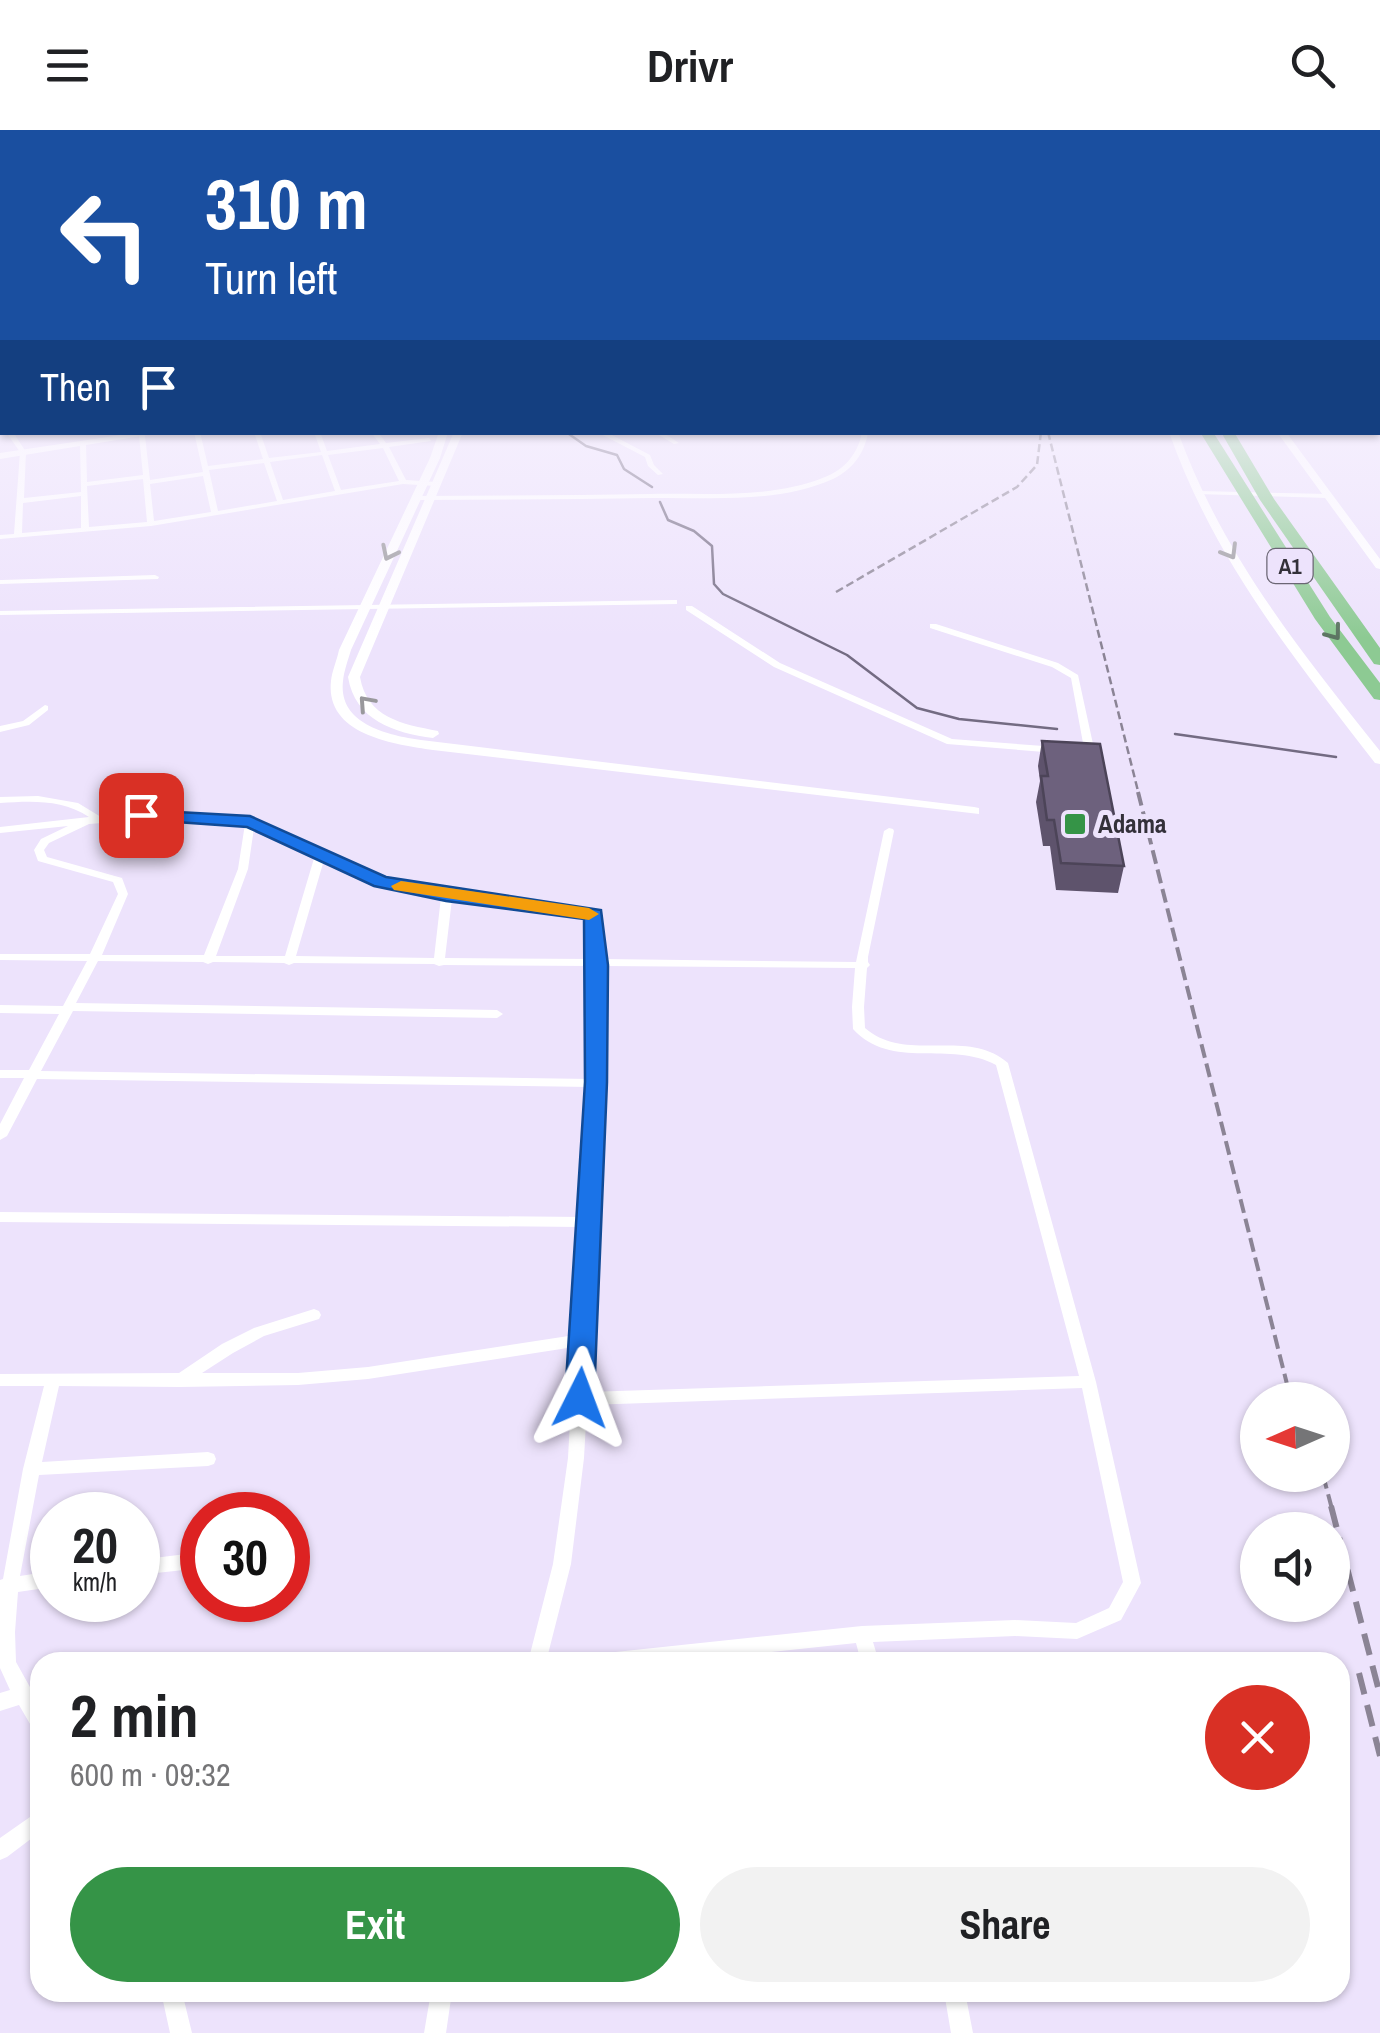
<!DOCTYPE html>
<meta charset="utf-8">
<style>
:root{--surface:#fff;--page:#f2f2f2;--text:#202124;--muted:#757577;--accent:#359447}
body{margin:0;font-family:"Archivo Narrow",sans-serif;background:var(--page);color:var(--text);height:100vh;display:flex;flex-direction:column;font-size:38px;white-space:nowrap}
*{box-sizing:border-box;margin:0}
p{font-size:32px;color:var(--muted)}
.icon{flex:none;width:55px;height:55px;fill:none;stroke:currentColor;stroke-width:2;stroke-linecap:round;stroke-linejoin:round}
.map{position:relative;flex:1;overflow:hidden}
.drawer{position:absolute;left:30px;top:1522px;width:1320px;height:350px;display:flex;flex-direction:column;background:var(--surface);border-radius:30px;box-shadow:0 2px 8px #0004}
.drawer>*{flex:none}
.top-card{position:absolute;left:0px;top:0px;width:1380px;height:305px;box-shadow:0 2px 8px #0004;background:#1a4fa0;color:#fff;overflow:hidden}
.needle{width:65px;rotate:267deg}
.controls{position:absolute;left:1240px;top:1252px;display:grid;gap:20px}
.controls a{display:grid;place-items:center;width:110px;height:110px;border-radius:50%;background:var(--surface);box-shadow:0 2px 8px #0004;font-size:50px}
.speed{position:absolute;left:30px;top:1362px;display:flex;gap:20px;font-size:50px;font-weight:700;text-align:center}
.speed>*{display:grid;place-content:center;width:130px;height:130px;border-radius:50%;background:var(--surface);box-shadow:0 2px 8px #0004;line-height:1}
.speed small{font-size:25px;font-weight:400}
.speed .limit{border:15px solid #d22;background:#fff;color:#111}
.pin{position:absolute;display:grid;place-items:center;width:85px;height:85px;color:#fff;margin:-42px;border-radius:20px;box-shadow:0 5px 15px #0006}
.me{position:absolute;width:110px;margin:-55px;rotate:3deg;stroke-linejoin:round;filter:drop-shadow(0 0 8px #0008)}
.turn{display:flex;align-items:center;gap:35px;height:210px;padding:0 40px;font-size:45px}
.turn .icon{width:130px;height:130px;stroke-width:2.5}
.turn b{display:block;font-size:70px;line-height:85px}
.then{display:flex;align-items:center;height:95px;padding:0 40px;background:#0003;gap:20px;font-size:38px}
.round{display:grid;place-items:center;flex:none;width:105px;height:105px;border-radius:52px;background:var(--page)}
.headline{display:flex;align-items:center;justify-content:space-between;height:170px;padding:0 40px}
h1{font-size:60px;font-weight:800;line-height:75px}
.cta{display:flex;gap:20px;margin-top:auto;padding:20px 40px}
.cta a{flex:1;height:115px;border-radius:60px;background:var(--accent);color:#fff;font-size:40px;font-weight:800;line-height:115px;text-align:center}
.cta a+a{background:var(--page);color:var(--text)}
header{display:flex;justify-content:space-between;align-items:center;height:130px;padding:0 40px;background:var(--surface);font-size:45px;font-weight:800}
.map>svg:first-child{display:block}
.lines{fill:none;stroke-linecap:round;stroke-linejoin:round}
.stream{stroke:#736b82;stroke-width:2.5}
.minor{fill:#fff;fill-rule:evenodd}
.tertiary{fill:#fff;fill-rule:evenodd}
.secondary{fill:#fff;fill-rule:evenodd}
.motorway{fill:#8dca93;fill-rule:evenodd}
.rail-far2{stroke:#8b8495;stroke-width:2.5;stroke-dasharray:8 4;stroke-linecap:butt}
.rail-far1{stroke:#8b8495;stroke-width:4;stroke-dasharray:14 6;stroke-linecap:butt}
.rail{stroke:#8b8495;stroke-width:6;stroke-dasharray:22 11;stroke-linecap:butt}
.wall{fill:#5e536c}
.building{fill:#6d617d;stroke:#4c4458;stroke-width:2.5}
.oneway{stroke:#99989c}
.oneway2{stroke:#5c7562}
.route{fill:#1a73e8;stroke:#114b97;stroke-width:2.5}
.slow{fill:#f59e0b}
.poi-dot{fill:#359447;stroke:#ede3fc;stroke-width:4}
.labels{text-anchor:middle;stroke-width:10;stroke-linejoin:round;paint-order:stroke}
.shield{fill:#ede3fc;stroke:#6b6674;stroke-width:2.5}
.shield-label{font-size:22px;font-weight:bold;fill:#333039}
.poi-label{font-size:25px;font-weight:bold;fill:#333039;stroke:#ede3fc;text-anchor:start}
</style>
<header><svg class="icon" aria-label="menu" viewBox="0 0 24 24"><path d="M4 6h16M4 12h16M4 18h16"/></svg>Drivr<svg class="icon" aria-label="search" viewBox="0 0 24 24"><circle cx="10" cy="10" r="6"/><path d="M15 15l6 6"/></svg></header>
<div class="map">
<svg width="1380" height="1903" viewBox="0 0 1380 1903">
<rect width="100%" height="100%" fill="#ede3fc"/>
<g class="lines">
<path class="stream" d="M566 302 586 316 617 325 624 339 652 357
M660 372 668 390 694 401 712 416 714 454 723 464 847 525 917 578 959 589 1057 599
M1175 604 1336 627"/>
<path class="minor" d="M0 260H2V264H0Z
M0 270H2V274H0Z
M0 289 2 290V297L0 296Z
M6 302H13L26 322 24 368 81 362 80 314 83 312 86 314 87 352 143 345 139 306 142 304 145 306 150 350 203 342 194 302H200L208 336 263 329 254 302H260L269 328 321 322 314 302H320L327 321 380 314 371 302H378L386 313 429 308 431 311 389 317 406 350 436 352 439 354 436 356 403 354 151 396 0 409V405L14 404 20 322ZM383 318 399 351 341 360 328 325ZM322 325 335 361 283 370 270 332ZM264 333 277 371 218 381 209 340ZM203 346 211 382 154 391 150 354ZM143 349 147 392 89 397 87 356ZM81 366V398L22 403 23 373Z
M597 302H606L650 325 654 335 663 344 658 345 648 336 645 327Z
M654 302H662L679 313 674 314Z
M862 302H868C865 323 852 340 833 349 777 374 711 367 652 368 573 369 494 370 415 370L412 368 415 366C494 366 573 365 651 364 708 363 771 369 825 347 845 339 858 324 862 302Z
M1199 361 1328 364 1331 366 1328 368 1197 364V362Z
M155 445 159 447 158 449 0 454V450H2Z
M674 470H677V474L0 485V481Z
M686 476H692L780 533 952 609 1057 617 1062 620 1057 623 947 614 774 537 686 480Z
M930 494H936L1058 533 1078 545 1093 614 1091 616 1077 623 1072 620 1083 613 1071 548 1052 537 930 498Z
M45 575 48 576V580L29 595 0 602V596L23 591Z
M38 666 78 673 101 687 187 683 250 689 384 749 447 762 598 782 603 829 856 832 884 701 889 698 893 699 894 701 868 827V832L870 835 867 838 864 877 865 898C906 934 967 897 1008 933L1096 1252 1141 1453 1121 1490 1077 1509 1015 1506 873 1512 879 1532H861L856 1513 679 1532H597L600 1526 606 1523 862 1496 1015 1490 1076 1493 1109 1478 1123 1452 1082 1258 587 1275 584 1328 571 1434 546 1532H528L553 1434 568 1328 574 1217 368 1249 298 1255 180 1257 59 1256 42 1332 208 1322 214 1324 216 1329 214 1334 208 1336 39 1345 20 1446 52 1441V1457L18 1462 15 1502 16 1532 40 1575V1602L33 1599 19 1575 0 1581V1563L10 1560 0 1538V1450L3 1449 23 1339 44 1256H0V1244L179 1243 222 1214 254 1198 314 1179 319 1181 321 1185 319 1189 264 1206 233 1223 202 1243H298L368 1237 575 1205 581 1097 0 1092V1082L582 1087 590 957 37 949 7 1006 0 1010V994L24 948H0V940H29L59 884 0 883V875L63 876 87 831 0 830V824H90L118 764 113 752 38 731 34 720 41 709 68 696 0 703V697L89 687C62 669 31 671 0 673V667ZM156 689 219 691 245 694 238 739 204 825H102L128 764 122 748 47 727 44 720 49 713 89 694ZM254 698 315 725 285 826H216L248 739ZM324 730 377 754 441 767 434 828 296 826ZM452 769 589 787 592 829 445 828ZM98 831 203 832 208 834 213 832 284 833 289 835 294 833 434 834 439 836 444 835 592 836 590 949 41 941 73 881 497 888 503 884 497 880 76 873ZM604 836 855 838 852 877 853 899C891 941 951 910 996 935L1079 1246 587 1262 595 1096 598 1092 596 1088 602 953Z
M202 1422V1438L138 1445V1430Z
M40 1680V1702L7 1727 0 1730V1708Z
M161 1862H182L192 1903H170Z
M431 1862H452L446 1903H424Z
M944 1862H965L973 1903H951Z"/>
<path class="tertiary" d="M141 302H166L0 329V323Z
M1169 302H1178C1223 426 1300 520 1380 621V634L1375 633C1294 528 1214 430 1169 302Z
M1277 302H1286L1380 429V439L1376 438Z"/>
<path class="secondary" d="M439 302H448L440 328 351 520C348 530 344 541 343 551 338 594 387 605 421 610L974 677 979 678V684L433 620C394 614 325 605 331 551 332 541 337 530 339 520L430 328Z
M454 302H463L360 547C367 588 402 594 438 601L439 604 433 608C394 603 355 590 348 547Z"/>
<path class="motorway" d="M1200 302H1213L1330 487 1380 553V570L1374 569 1315 489Z
M1221 302H1234L1274 369 1380 518V535L1374 534 1260 370Z"/>
<path class="rail-far2" d="M1048 302 1139 665
M836 462 1017 357 1037 335 1041 302"/>
<path class="rail-far1" d="M1138 662 1291 1270
M1323 1345 1332 1379"/>
<path class="rail" d="M1331 1376 1380 1565
M1359 1543 1380 1626"/>
</g>
<path class="wall" d="M1042 611 1124 736 1118 763 1056 760 1050 716H1043L1036 672 1040 651 1038 636Z"/>
<path class="building" d="M1042 611 1100 614 1124 736 1061 733 1054 690H1047L1041 646H1048Z"/>
<defs><path id="oneway-chevron" d="M-2-3.5L2.5 0L-2 3.5" fill="none" stroke-width="1.6" stroke-linecap="round" stroke-linejoin="round" transform="scale(2.5)"/></defs>
<g class="oneway">
<use href="#oneway-chevron" transform="translate(1230 422) rotate(59)"/>
<use href="#oneway-chevron" transform="translate(389 423) rotate(116)"/>
<use href="#oneway-chevron" transform="translate(366 573) rotate(-132)"/>
</g>
<use class="oneway2" href="#oneway-chevron" transform="translate(1334 503) rotate(53)"/>
<linearGradient id="sky" x2="0" y2="1"><stop stop-color="#84a1cc"/><stop offset="0.48" stop-color="#f7f2fe"/><stop offset="1" stop-color="#f7f2fe" stop-opacity="0"/></linearGradient>
<rect width="1380" height="508" fill="url(#sky)"/>
<path class="route" d="M141 680 250 686 386 747 601 780 608 835 607 952 594 1268 589 1277 580 1280 570 1277 565 1268 585 952 584 789 446 771 374 756 247 697 134 689 132 685Z"/>
<path class="slow" d="M401 751 589 778 599 784 589 790 394 760 391 756Z"/>
<rect class="poi-dot" x="1063" y="682" width="24" height="24" rx="5"/>
<g class="labels">
<rect class="shield" x="1267.5" y="419" width="45" height="34" rx="8"/>
<g class="shield-label">
<text x="1290" y="444">A1</text>
</g>
<g class="poi-label">
<text x="1098" y="703">Adama</text>
</g>
</g>
</svg>
<div class="controls">
<a><svg class="needle" viewBox="-14 -14 28 28"><path d="M0-13l5 13h-10z" fill="#e53935"/><path d="M0 13l5-13h-10z" fill="#757577"/></svg></a>
<a><svg class="icon" aria-label="sound" viewBox="0 0 24 24"><path d="M4 9h4l5-4v14l-5-4H4zM17 9q2 3 0 6"/></svg></a>
</div>
<div class="speed"><div>20<small>km/h</small></div><div class="limit">30</div></div>
<div class="pin" style="left:141px;top:685px;background:#d93025"><svg class="icon" aria-label="arrive" viewBox="0 0 24 24"><path d="M6 21V4h12l-3 4 3 4H6"/></svg></div>
<svg class="me" style="left:580px;top:1268px" viewBox="-20 -20 40 40"><path d="M0-17L14 15 0 8-14 15z" fill="#1a73e8" stroke="#fff" stroke-width="4"/></svg>
<div class="top-card">
<div class="turn"><svg class="icon" aria-label="left" viewBox="0 0 24 24"><path d="M17 20v-9H6M10 6l-5 5 5 5"/></svg><div><b>310 m</b>Turn left</div></div>
<div class="then">Then<svg class="icon" aria-label="arrive" viewBox="0 0 24 24"><path d="M6 21V4h12l-3 4 3 4H6"/></svg></div>
</div>
<section class="drawer">
<div class="headline"><div><h1>2 min</h1><p>600 m · 09:32</p></div><a class="round" style="background:#d93025;color:#fff"><svg class="icon" aria-label="close" viewBox="0 0 24 24"><path d="M6 6l12 12M18 6L6 18"/></svg></a></div>
<div class="cta"><a>Exit</a><a>Share</a></div>
</section>
</div>
